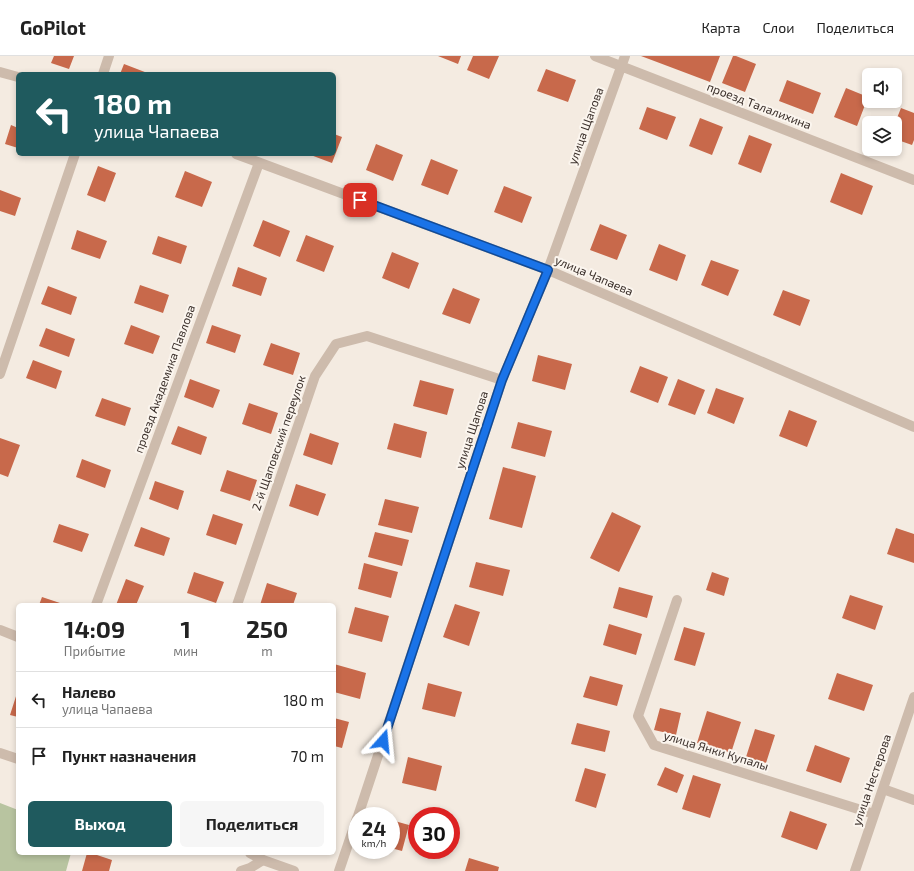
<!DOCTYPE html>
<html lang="ru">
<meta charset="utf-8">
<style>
:root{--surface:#fff;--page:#f6f6f6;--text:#222;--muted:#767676;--line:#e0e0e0;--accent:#1f5a5e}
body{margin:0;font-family:"Exo 2",sans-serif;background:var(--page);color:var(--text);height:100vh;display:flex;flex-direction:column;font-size:15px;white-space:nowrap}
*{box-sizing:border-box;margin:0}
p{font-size:13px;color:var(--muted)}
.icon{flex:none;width:22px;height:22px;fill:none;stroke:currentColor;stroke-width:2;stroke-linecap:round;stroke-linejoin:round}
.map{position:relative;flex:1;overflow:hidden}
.side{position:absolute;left:16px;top:547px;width:320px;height:252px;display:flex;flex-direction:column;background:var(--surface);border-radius:6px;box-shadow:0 2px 6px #0003}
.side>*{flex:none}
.top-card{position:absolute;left:16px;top:16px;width:320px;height:84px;border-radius:6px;box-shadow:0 2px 6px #0003;background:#1f5a5e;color:#fff;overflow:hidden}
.tools{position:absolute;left:862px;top:12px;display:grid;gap:8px}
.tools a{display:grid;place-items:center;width:40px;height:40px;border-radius:6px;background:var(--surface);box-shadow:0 2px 6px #0003;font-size:20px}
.speed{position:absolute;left:348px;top:751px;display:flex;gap:8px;font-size:20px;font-weight:700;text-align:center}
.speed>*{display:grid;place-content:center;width:52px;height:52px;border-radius:50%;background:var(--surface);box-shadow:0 2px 6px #0003;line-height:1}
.speed small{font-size:10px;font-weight:400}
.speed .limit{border:6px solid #d22;background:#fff;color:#111}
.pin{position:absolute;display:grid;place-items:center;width:34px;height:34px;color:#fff;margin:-17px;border-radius:8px;box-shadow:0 2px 6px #0006}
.me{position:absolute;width:44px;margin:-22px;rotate:18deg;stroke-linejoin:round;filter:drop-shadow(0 0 3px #0008)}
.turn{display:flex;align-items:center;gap:14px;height:84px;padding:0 12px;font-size:18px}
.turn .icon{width:52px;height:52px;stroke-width:2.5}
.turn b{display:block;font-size:28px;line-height:34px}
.eta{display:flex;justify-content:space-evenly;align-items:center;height:68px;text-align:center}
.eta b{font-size:24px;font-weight:700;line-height:28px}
.cta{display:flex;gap:8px;margin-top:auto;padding:8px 12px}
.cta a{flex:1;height:46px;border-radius:6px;background:var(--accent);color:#fff;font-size:16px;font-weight:700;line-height:46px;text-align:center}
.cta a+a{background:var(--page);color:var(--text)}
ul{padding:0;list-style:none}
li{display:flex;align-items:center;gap:12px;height:56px;padding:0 12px;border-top:1px solid var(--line)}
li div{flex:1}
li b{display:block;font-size:15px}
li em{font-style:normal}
header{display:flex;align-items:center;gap:24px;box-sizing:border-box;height:56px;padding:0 20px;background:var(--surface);border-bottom:1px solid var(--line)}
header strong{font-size:19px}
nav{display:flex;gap:22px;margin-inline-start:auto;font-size:14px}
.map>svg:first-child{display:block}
.green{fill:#b8c4a0}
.building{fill:#c8694b}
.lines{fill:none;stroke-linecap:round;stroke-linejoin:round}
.lane{stroke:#cdbbac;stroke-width:10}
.street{stroke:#cdbbac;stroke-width:10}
.route-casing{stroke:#114b97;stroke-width:10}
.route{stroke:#1a73e8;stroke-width:7}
.labels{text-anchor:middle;stroke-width:4;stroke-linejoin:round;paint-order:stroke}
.street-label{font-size:12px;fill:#3b302b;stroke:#fbf5ee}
</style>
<header>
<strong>GoPilot</strong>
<nav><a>Карта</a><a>Слои</a><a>Поделиться</a></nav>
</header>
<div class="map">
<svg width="914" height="815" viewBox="0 0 914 815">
<rect width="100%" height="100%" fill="#f4ebe1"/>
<path class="green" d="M0 747 18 754V797H71L66 815H0Z"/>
<path class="building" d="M54 0H74L69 13 51 7Z
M438 0H461L458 8Z
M473 0H499L489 23 467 14Z
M641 0H720L710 26Z
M733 0H736L756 8 745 36 722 27Z
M124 8 150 18H120Z
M546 13 576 24 568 46 537 35Z
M787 24 821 37 813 58 779 45Z
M846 32 868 41 857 70 834 61Z
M647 51 676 61 667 84 639 73Z
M901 52 914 57V84L912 89 895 83V67Z
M700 62 723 71 712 99 689 90Z
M11 69 18 72V92L5 88Z
M334 78 342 81 332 107 308 98H334Z
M749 79 772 88 761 117 738 108Z
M376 88 403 99 393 125 366 114Z
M431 103 458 114 448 139 421 129Z
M98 110 116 117 105 146 87 139Z
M185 115 212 126 202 151 175 141Z
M841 117 873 130 862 159 830 146Z
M504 130 532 141 522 167 494 156Z
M0 134 21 142 15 160 0 155Z
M263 164 290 175 280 201 253 190Z
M600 168 627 179 617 204 590 194Z
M77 174 107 185 100 203 71 193Z
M306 179 334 190 324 216 296 205Z
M158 180 187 190 181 208 152 198Z
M659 188 686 199 677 225 649 214Z
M392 196 419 207 409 233 382 222Z
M711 204 739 214 728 240 701 229Z
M238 211 267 222 261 240 232 230Z
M140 229 169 239 163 257 134 247Z
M48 230 77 241 71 259 41 248Z
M453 232 480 243 470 268 442 258Z
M783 234 810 244 800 270 773 259Z
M131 269 160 280 153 298 124 288Z
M212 269 241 279 235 297 206 287Z
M46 272 75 283 69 301 39 290Z
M271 287 300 297 293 319 263 309Z
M538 299 572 308 565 334 532 325Z
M33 304 62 315 56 333 26 322Z
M640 310 668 321 658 347 630 336Z
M190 323 220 334 213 352 184 341Z
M678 323 705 334 695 359 668 349Z
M420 324 454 333 447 359 413 350Z
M716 332 744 342 734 368 707 357Z
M102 342 131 352 125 370 95 360Z
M249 347 278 357 271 378 242 368Z
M789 354 817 365 807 391 779 380Z
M518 366 552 375 545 401 511 392Z
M394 367 427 376 421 402 387 393Z
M178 370 207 381 201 399 171 388Z
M310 377 339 387 332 409 303 399Z
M0 382 20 389 8 421 0 418Z
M82 403 111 414 105 432 76 421Z
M503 411 536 420 522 472 489 463Z
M227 414 257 424 250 445 220 435Z
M155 425 184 435 178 454 149 443Z
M296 428 326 438 318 460 289 450Z
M385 443 419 451 412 477 378 469Z
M612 456 641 470 619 516 590 502Z
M213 458 243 468 236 489 206 479Z
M59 468 89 478 82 496 53 486Z
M141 471 170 482 164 500 134 490Z
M896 472 914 478V507L887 498Z
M375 476 409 484 402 510 368 501Z
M476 506 510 514 503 540 469 531Z
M364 507 398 516 391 542 358 533Z
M194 516 224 526 216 547 187 537Z
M712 516 729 522 724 540 706 534Z
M126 523 144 530 136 549H116Z
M267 527 297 537 293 549H260Z
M619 531 653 540 647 562 613 552Z
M850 539 883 550 875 574 842 562Z
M42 541 60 547V549H39Z
M455 548 480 556 469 590 443 581Z
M355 551 389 560 382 586 348 577Z
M609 568 642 578 636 599 603 589Z
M684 571 705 577 695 610 674 604Z
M334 608 366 617 360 643 334 636Z
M837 617 873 629 864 655 828 643Z
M590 620 623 629 617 650 583 641Z
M428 627 462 636 455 661 422 653Z
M18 634V661L10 659Z
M660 652 681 657 676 679 654 674Z
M707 655 741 666 731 697 697 687Z
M334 662 349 666 342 692 334 690Z
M577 667 610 675 605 696 571 688Z
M755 673 775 679 766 707 746 701Z
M815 689 850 702 841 727 806 715Z
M408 701 442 710 436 735 402 727Z
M665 711 684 719 677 737 657 729Z
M585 712 606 718 596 752 575 745Z
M693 719 721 728 710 762 682 753Z
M790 755 827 768 817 794 781 781Z
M391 764 409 769 402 795 391 792Z
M87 797H91L112 804 109 815H82Z
M469 802 499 811 498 815H465Z"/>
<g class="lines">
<path class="lane" d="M96 549 259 107
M237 549 315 320 336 288 367 280 502 324
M0 574 18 581"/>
<path class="street" d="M595 0 914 124
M0 16 18 21
M103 18 109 0
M236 98 548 214 914 371
M0 318 75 98
M677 544 638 660 654 689 874 758
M0 697 18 703
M883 733 914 744
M358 760 502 324 548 214 625 0
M250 797 263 804 294 815
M241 815 250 812 263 804
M339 815 357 762
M855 815 914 641"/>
</g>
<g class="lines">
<defs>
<path id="route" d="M360 144 548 214 502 324 383 685"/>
</defs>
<use href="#route" class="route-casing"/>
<use href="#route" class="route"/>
</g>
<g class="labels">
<g class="street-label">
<text transform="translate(759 50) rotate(21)" y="4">проезд Талалихина</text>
<text transform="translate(586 70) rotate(-70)" y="4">улица Щапова</text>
<text transform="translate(594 220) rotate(23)" y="4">улица Чапаева</text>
<text transform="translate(165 323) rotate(-70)" y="4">проезд Академика Павлова</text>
<text transform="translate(472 374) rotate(-72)" y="4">улица Щапова</text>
<text transform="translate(279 387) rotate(-71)" y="4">2-й Щаповский переулок</text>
<text transform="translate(716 695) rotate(17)" y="4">улица Янки Купалы</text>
<text transform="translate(872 724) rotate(-71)" y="4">улица Нестерова</text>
</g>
</g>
</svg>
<div class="tools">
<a><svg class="icon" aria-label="sound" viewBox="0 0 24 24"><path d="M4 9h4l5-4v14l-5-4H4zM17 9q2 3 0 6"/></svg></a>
<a><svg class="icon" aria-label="layers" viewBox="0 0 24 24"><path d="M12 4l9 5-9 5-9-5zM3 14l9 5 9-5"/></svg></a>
</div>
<div class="speed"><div>24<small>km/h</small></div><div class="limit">30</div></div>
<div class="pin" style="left:360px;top:144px;background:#d93025"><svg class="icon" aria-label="arrive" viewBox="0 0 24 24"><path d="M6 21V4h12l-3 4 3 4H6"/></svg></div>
<svg class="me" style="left:383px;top:685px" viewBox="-20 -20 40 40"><path d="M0-17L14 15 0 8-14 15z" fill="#1a73e8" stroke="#fff" stroke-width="4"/></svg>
<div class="top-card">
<div class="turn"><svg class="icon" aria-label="left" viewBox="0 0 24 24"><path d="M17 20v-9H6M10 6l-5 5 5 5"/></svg><div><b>180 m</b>улица Чапаева</div></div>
</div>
<section class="side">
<div class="eta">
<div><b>14:09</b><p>Прибытие</p></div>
<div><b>1</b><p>мин</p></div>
<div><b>250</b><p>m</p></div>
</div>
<ul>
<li><svg class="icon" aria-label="left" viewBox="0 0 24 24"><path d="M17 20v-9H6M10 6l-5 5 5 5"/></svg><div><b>Налево</b><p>улица Чапаева</p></div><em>180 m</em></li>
<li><svg class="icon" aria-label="arrive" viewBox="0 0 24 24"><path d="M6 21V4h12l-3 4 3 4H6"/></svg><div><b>Пункт назначения</b></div><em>70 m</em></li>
</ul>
<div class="cta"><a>Выход</a><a>Поделиться</a></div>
</section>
</div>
